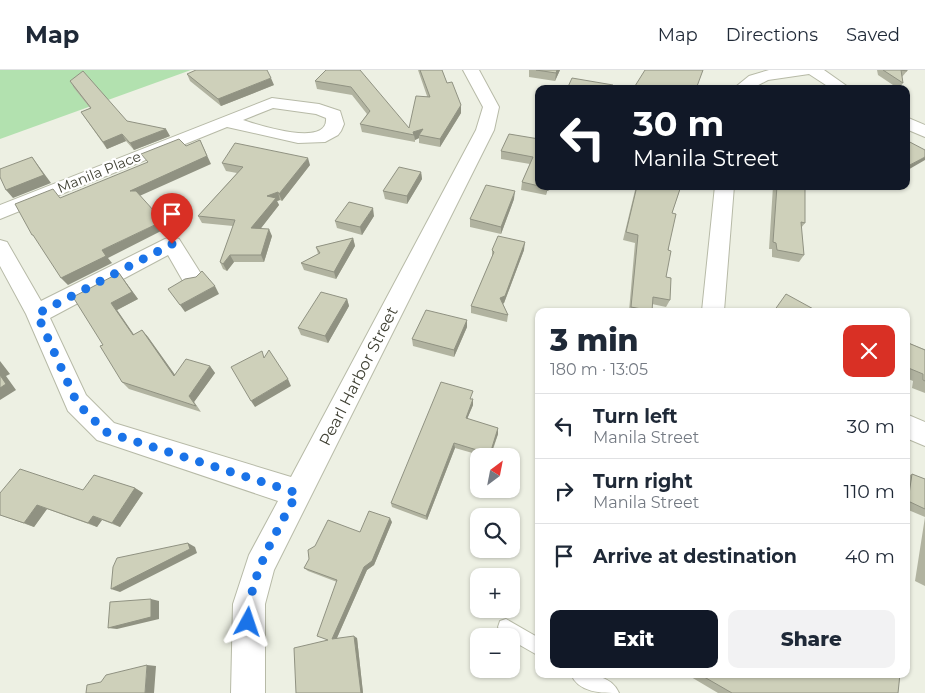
<!DOCTYPE html>
<meta charset="utf-8">
<style>
:root{--surface:#fff;--page:#f2f2f3;--text:#1f2937;--muted:#747a83;--line:#e0e1e3;--accent:#111827}
body{margin:0;font-family:Montserrat,sans-serif;background:var(--page);color:var(--text);height:100vh;display:flex;flex-direction:column;font-size:19px;white-space:nowrap}
*{box-sizing:border-box;margin:0}
p{font-size:16px;color:var(--muted)}
.icon{flex:none;width:28px;height:28px;fill:none;stroke:currentColor;stroke-width:2;stroke-linecap:round;stroke-linejoin:round}
.map{position:relative;flex:1;overflow:hidden}
.details{position:absolute;left:535px;top:238px;width:375px;height:370px;display:flex;flex-direction:column;background:var(--surface);border-radius:10px;box-shadow:0 1px 4px #0004}
.details>*{flex:none}
.banner{position:absolute;left:535px;top:15px;width:375px;height:105px;border-radius:10px;box-shadow:0 1px 4px #0004;background:#111827;color:#fff;overflow:hidden}
.needle{width:32px;rotate:32deg}
.fabs{position:absolute;left:470px;top:378px;display:grid;gap:10px}
.fabs a{display:grid;place-items:center;width:50px;height:50px;border-radius:10px;background:var(--surface);box-shadow:0 1px 4px #0004;font-size:25px}
.pin{position:absolute;display:grid;place-items:center;width:42px;height:42px;color:#fff;margin:-51px -21px;border-radius:50% 50% 50% 0;rotate:-45deg;box-shadow:0 0 5px #0007}
.pin .icon{rotate:45deg}
.me{position:absolute;width:55px;margin:-28px;rotate:5deg;stroke-linejoin:round;filter:drop-shadow(0 0 4px #0008)}
.turn{display:flex;align-items:center;gap:18px;height:105px;padding:0 15px;font-size:22px}
.turn .icon{width:65px;height:65px;stroke-width:2.5}
.turn b{display:block;font-size:35px;line-height:42px}
.round{display:grid;place-items:center;flex:none;width:52px;height:52px;border-radius:10px;background:var(--page)}
.summary{display:flex;align-items:center;justify-content:space-between;height:85px;padding:0 15px}
h1{font-size:30px;font-weight:800;line-height:38px}
.primary-button{display:flex;gap:10px;margin-top:auto;padding:10px 15px}
.primary-button a{flex:1;height:58px;border-radius:10px;background:var(--accent);color:#fff;font-size:20px;font-weight:800;line-height:58px;text-align:center}
.primary-button a+a{background:var(--page);color:var(--text)}
ul{padding:0;list-style:none}
li{display:flex;align-items:center;gap:15px;height:65px;padding:0 15px;border-top:1px solid var(--line)}
li div{flex:1}
li b{display:block;font-size:19px}
li em{font-style:normal}
header{display:flex;align-items:center;gap:30px;box-sizing:border-box;height:70px;padding:0 25px;background:var(--surface);border-bottom:1px solid var(--line)}
header strong{font-size:24px}
nav{display:flex;gap:28px;margin-inline-start:auto;font-size:18px}
.map>svg:first-child{display:block}
.green{fill:#b2e1af}
.lines{fill:none;stroke-linecap:round;stroke-linejoin:round}
.service-casing{stroke:#b7baa7;stroke-width:2}
.minor-casing{stroke:#b7baa7;stroke-width:2}
.service{fill:#fff;fill-rule:evenodd}
.minor{fill:#fff;fill-rule:evenodd}
.wall{fill:#b1b3a0}
.shaded-wall{fill:#909282}
.building{fill:#ced0ba;stroke:#909282}
.route{stroke:#1a73e8;stroke-width:9;stroke-dasharray:0 16.2}
.labels{text-anchor:middle;stroke-width:4.5;stroke-linejoin:round;paint-order:stroke}
.far-street-label{font-size:14px;fill:#404134;stroke:#fff}
.street-label{font-size:16px;fill:#404134;stroke:#fff}
</style>
<header>
<strong>Map</strong>
<nav><a>Map</a><a>Directions</a><a>Saved</a></nav>
</header>
<div class="map">
<svg width="925" height="623" viewBox="0 0 925 623">
<rect width="100%" height="100%" fill="#edf0e3"/>
<path class="green" d="M0 0H191L0 69Z"/>
<g class="lines">
<defs>
<path id="service" d="M506 549 539 568V586L511 570V566C504 566 501 564 498 557L500 551Z
M571 604C588 604 611 604 619 623 602 623 578 623 571 604Z"/>
<path id="minor" d="M463 0H479L499 37 494 60 274 500 265 534V623H231L233 534 249 485 278 431 97 370 68 341 26 244 0 196V170L7 172 41 231 165 169 172 167 179 169 203 207 200 213 192 215 184 213 168 185 50 248 86 325 114 353 291 407 476 60 483 37Z
M769 0H824L851 19H832L809 4 768 10 751 19H733L749 6Z
M272 28 319 34 340 41 344 54 341 61 338 65 325 72 298 73 227 57 0 149V135ZM273 38 316 44 326 48C329 78 258 55 243 50Z
M906 47 925 55V67L906 59Z
M715 116H734L724 241H702Z
M906 344 925 352V376L906 368Z"/>
</defs>
<use href="#service" class="service-casing"/>
<use href="#minor" class="minor-casing"/>
<use href="#service" class="service"/>
<use href="#minor" class="minor"/>
</g>
<path class="wall" d="M326 0 409 58 427 26 418 0H442L447 13 461 35V43L440 77 419 73V68L415 70V72L362 62 360 54 367 44 352 25 317 19 315 11Z
M529 0H560L555 11 529 7Z
M877 0H907V1L902 7 903 13 899 19 878 5Z
M187 4 274 15 221 36 190 11Z
M70 11 127 51 170 66 134 80 126 71 107 79 81 42 90 38 74 18Z
M635 16 696 19H634Z
M539 69V116H559L547 121 546 125 521 120 522 112 530 94 501 89V81Z
M222 93 310 95 282 131 280 130 277 131 279 135 260 159 272 166 264 192H234L227 201 223 199 220 192 233 156 202 153 198 146 237 103 226 101Z
M421 102 422 109 407 134 385 129 383 121Z
M636 116H681L672 143 666 207 670 230 666 237 652 234V241H629L635 173 623 170Z
M773 116H805V153L801 158 804 185 799 192 772 187V179H769Z
M514 129 501 164 470 157V149Z
M374 146 362 165 337 158 335 151Z
M353 168 355 176 336 209 304 200 301 193 318 184 316 177Z
M492 180H524L504 233 503 234 508 245 507 252 471 243V236L492 187Z
M119 203 138 229 117 240 134 265 142 260 148 267 175 305 210 296 215 303 194 332 201 342 129 319 122 312 103 275Z
M347 229 349 236 328 273 301 265 298 258Z
M467 250V257L454 287 413 276 412 269Z
M906 272 924 279H925V323L912 318 913 311 906 308Z
M473 327 472 329 473 335 467 349 498 358V364L491 386H483L455 378 427 450 392 437 391 433Z
M912 404 925 409V516L915 511 925 447 906 439V407Z
M135 418 143 423 120 457 102 450 97 457 47 439 34 457 0 445V423Z
M392 452 374 495 367 500 337 568H357L363 623H296L328 570 337 512 308 501 304 498 360 462Z
M686 604H900L898 623H718Z"/>
<path class="shaded-wall" d="M557 0H560L555 11 556 3Z
M271 8 274 15 221 36 218 29Z
M461 35V43L440 77V69Z
M166 59 170 66 134 80 130 73Z
M423 59 419 65V68L415 70 414 65 413 62Z
M122 64 126 71 107 79 103 72Z
M200 70 211 94 135 128 130 121Z
M32 87 51 113 13 128 6 120Z
M925 87V90L906 101V97Z
M308 88 310 95 282 131 279 124Z
M421 102 422 109 407 134V126Z
M547 116H559L547 121 546 125Z
M515 121 514 129 501 164V157Z
M278 122 280 130 277 131 279 135 255 166 251 158 267 126Z
M373 138 374 146 362 165 360 157Z
M163 151 167 158 108 188 112 193 68 215 61 208 102 180Z
M269 159 272 166 264 192 261 185Z
M353 168 355 176 336 209 334 202Z
M525 172 524 180 504 233 500 235V228Z
M230 185 234 192 227 201 223 194Z
M119 203 138 229 117 240 139 272 133 265 111 233Z
M215 216 219 224 185 242 180 235Z
M347 229 349 236 328 273 325 266Z
M467 250V257L454 287V280Z
M142 260 148 267 180 312 174 306Z
M0 291 10 304 6 306 16 320 0 330Z
M210 296 215 303 194 332 201 342 189 326Z
M288 309 291 316 255 337 251 331Z
M473 329V335L465 354 466 348Z
M498 358V364L490 386V384Z
M454 373 455 378 427 450 426 446Z
M135 418 143 423 120 457 112 453Z
M37 435 47 439 34 457 24 453Z
M93 446 102 450 97 457 88 453Z
M390 448 392 452 374 495 367 500 336 570 332 569 364 497Z
M188 473 195 477 197 483 120 522 111 519Z
M151 529 159 531V549L117 559 108 558Z
M354 566 357 568 363 623H361Z
M147 595 156 596 154 623H145Z"/>
<path class="building" d="M196 0H267L271 8 218 29 187 4Z
M326 0H360L409 58 416 26 430 27 420 0H442L447 13 452 12 461 35 440 69 419 65 423 59 413 62 414 65 360 54 370 41 351 17 315 11Z
M536 0H557L556 3Z
M645 0H703L696 19H648L635 16Z
M883 0H907V1L901 0 903 13Z
M83 1 127 51 166 59 130 73 122 64 103 72 81 42 91 38 70 11Z
M572 8 613 15 612 19H567Z
M509 64 539 69V116L522 112 533 87 501 81Z
M179 69 186 76 200 70 207 86 130 121H136L163 151 102 180 106 186 61 208 33 165H32L15 134 53 119 60 128 148 92 141 84Z
M906 70 925 80V87L906 97Z
M235 73 308 88 279 124 278 122 267 126 276 128 251 158 269 159 261 185H230L223 194 220 192 235 150 198 146 243 97 222 93Z
M32 87 44 105 6 120 0 107V99Z
M399 97 421 102 407 126 383 121Z
M486 115 515 121 501 157 470 149Z
M637 116H681L672 143 676 144 668 180 671 181 666 207 671 208 670 230 653 227 652 241 631 237 638 165 626 162Z
M777 116H805V153L801 152 804 185 777 180 776 173 773 172Z
M349 132 373 138 360 157 335 151Z
M498 166 525 172 505 226 500 228 508 245 471 236 494 182 492 180Z
M353 168 334 202 301 193 320 183 316 177Z
M202 201 215 216 180 235 168 219 185 209 196 207Z
M119 203 132 222 111 233 133 265 142 260 174 306 186 289 210 296 189 326 196 336 122 312 100 276 103 275 73 227Z
M321 222 347 229 325 266 298 258Z
M786 224 817 241H774Z
M426 240 467 250 454 280 412 269Z
M906 272 925 280V311L923 310V304L906 297Z
M269 280 288 309 251 331 231 297 262 281 264 288Z
M0 305 6 314 0 318Z
M441 312 473 321 470 329H473L466 348 498 358 490 384 454 373 426 446 391 433Z
M20 399 83 420 94 405 135 418 112 453 93 446 88 453 37 435 24 453 0 445V423Z
M912 404 925 409V439L908 431Z
M369 441 390 448 372 491 364 497 332 569 354 566 361 623H296L294 578 328 570 317 566 337 510 304 498 309 489 308 480 315 476 328 450 360 462Z
M188 473 190 479 111 519 113 497 117 488Z
M151 529V547L108 558 110 532Z
M147 595 145 623H86L87 615 101 612 106 605Z
M699 604H900L898 623H732Z"/>
<g class="lines">
<path class="route" d="M172 174 37 244 77 333 106 362 297 423C276 464 249 505 248 552"/>
</g>
<g class="labels">
<g class="far-street-label">
<text transform="translate(99 102) rotate(-22)" y="5">Manila Place</text>
</g>
<g class="street-label">
<text transform="translate(358 306) rotate(-63)" y="6">Pearl Harbor Street</text>
</g>
</g>
</svg>
<div class="fabs">
<a><svg class="needle" viewBox="-14 -14 28 28"><path d="M0-13l5 13h-10z" fill="#e53935"/><path d="M0 13l5-13h-10z" fill="#747a83"/></svg></a>
<a><svg class="icon" aria-label="search" viewBox="0 0 24 24"><circle cx="10" cy="10" r="6"/><path d="M15 15l6 6"/></svg></a>
<a>+</a>
<a>−</a>
</div>
<div class="pin" style="left:172px;top:174px;background:#d93025"><svg class="icon" aria-label="arrive" viewBox="0 0 24 24"><path d="M6 21V4h12l-3 4 3 4H6"/></svg></div>
<svg class="me" style="left:248px;top:552px" viewBox="-20 -20 40 40"><path d="M0-17L14 15 0 8-14 15z" fill="#1a73e8" stroke="#fff" stroke-width="4"/></svg>
<div class="banner">
<div class="turn"><svg class="icon" aria-label="left" viewBox="0 0 24 24"><path d="M17 20v-9H6M10 6l-5 5 5 5"/></svg><div><b>30 m</b>Manila Street</div></div>
</div>
<section class="details">
<div class="summary"><div><h1>3 min</h1><p>180 m · 13:05</p></div><a class="round" style="background:#d93025;color:#fff"><svg class="icon" aria-label="close" viewBox="0 0 24 24"><path d="M6 6l12 12M18 6L6 18"/></svg></a></div>
<ul>
<li><svg class="icon" aria-label="left" viewBox="0 0 24 24"><path d="M17 20v-9H6M10 6l-5 5 5 5"/></svg><div><b>Turn left</b><p>Manila Street</p></div><em>30 m</em></li>
<li><svg class="icon" aria-label="right" viewBox="0 0 24 24"><path d="M7 20v-9h11M14 6l5 5-5 5"/></svg><div><b>Turn right</b><p>Manila Street</p></div><em>110 m</em></li>
<li><svg class="icon" aria-label="arrive" viewBox="0 0 24 24"><path d="M6 21V4h12l-3 4 3 4H6"/></svg><div><b>Arrive at destination</b></div><em>40 m</em></li>
</ul>
<div class="primary-button"><a>Exit</a><a>Share</a></div>
</section>
</div>
